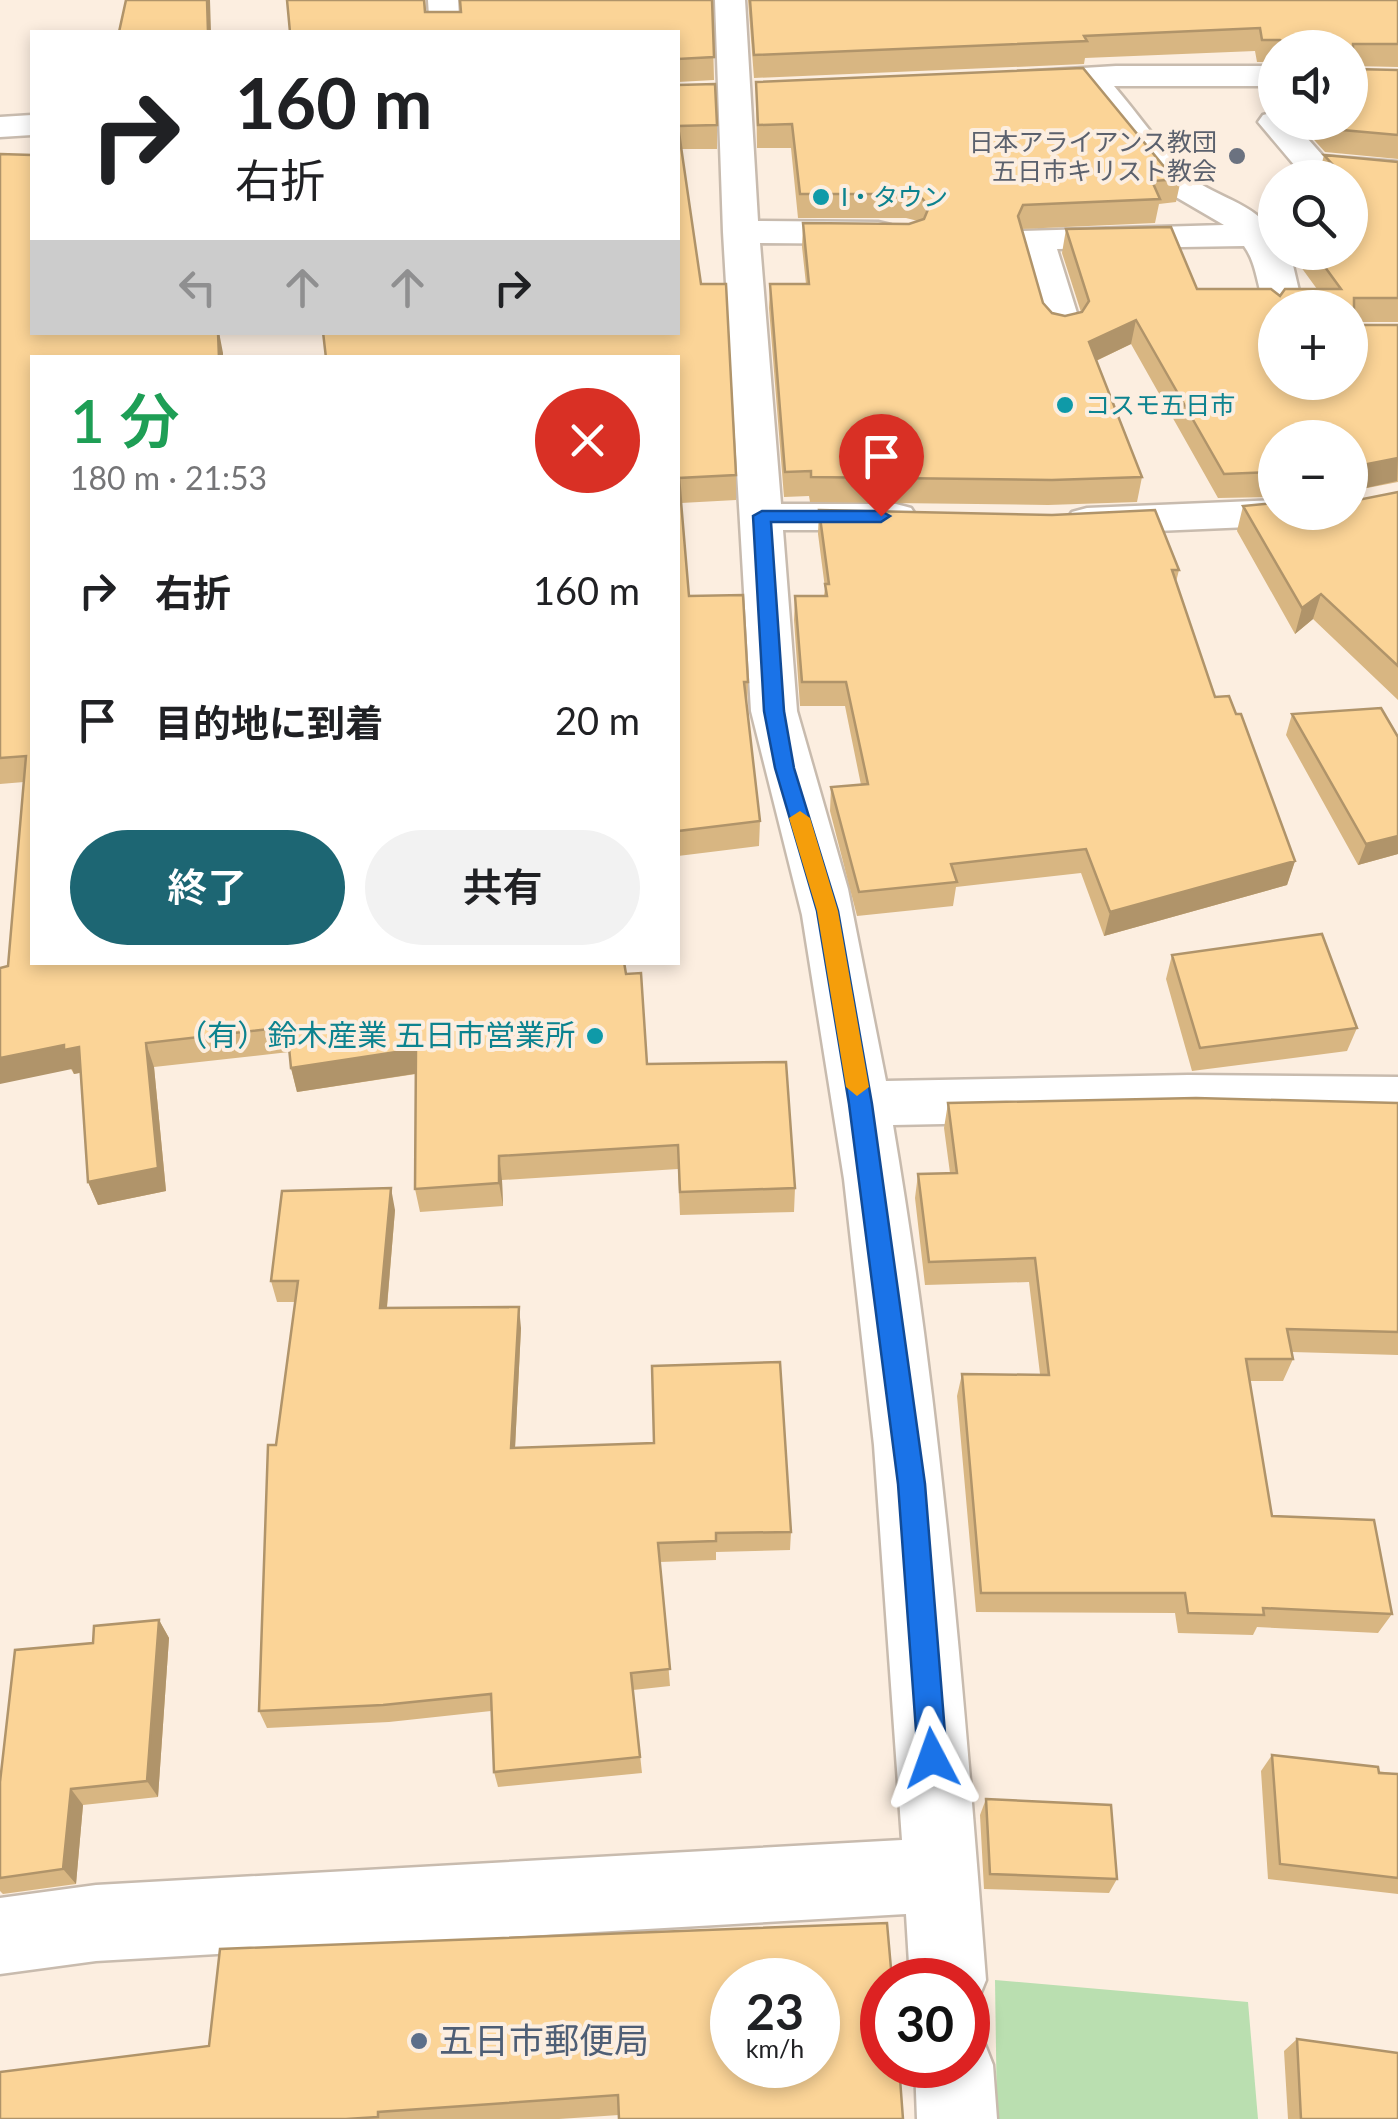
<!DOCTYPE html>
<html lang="ja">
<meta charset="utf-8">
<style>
:root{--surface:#fff;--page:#f2f2f2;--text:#202124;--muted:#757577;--accent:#1d6673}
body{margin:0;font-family:Lato,"Noto Sans JP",sans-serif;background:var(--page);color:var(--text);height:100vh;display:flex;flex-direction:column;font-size:38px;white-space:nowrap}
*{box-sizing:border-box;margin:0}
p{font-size:32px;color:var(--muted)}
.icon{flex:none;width:55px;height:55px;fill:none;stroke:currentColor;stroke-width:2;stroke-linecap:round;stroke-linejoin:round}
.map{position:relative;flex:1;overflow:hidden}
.panel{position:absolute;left:30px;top:355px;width:650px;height:610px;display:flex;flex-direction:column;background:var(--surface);border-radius:0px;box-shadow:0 5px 15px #0003}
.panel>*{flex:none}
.banner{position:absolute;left:30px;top:30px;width:650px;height:305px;border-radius:0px;box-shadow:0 5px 15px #0003;background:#fff;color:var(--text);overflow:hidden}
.fabs{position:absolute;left:1258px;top:30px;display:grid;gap:20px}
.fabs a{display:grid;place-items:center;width:110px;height:110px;border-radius:50%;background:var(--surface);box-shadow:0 5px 15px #0003;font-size:50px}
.speed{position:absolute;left:710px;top:1958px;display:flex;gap:20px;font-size:50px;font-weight:700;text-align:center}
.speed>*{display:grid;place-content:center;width:130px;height:130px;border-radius:50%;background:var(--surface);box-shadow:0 5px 15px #0003;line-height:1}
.speed small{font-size:25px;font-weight:400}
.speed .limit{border:15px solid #d22;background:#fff;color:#111}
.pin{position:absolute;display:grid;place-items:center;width:85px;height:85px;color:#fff;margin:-102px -42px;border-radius:50% 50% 50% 0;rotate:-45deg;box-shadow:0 0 10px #0007}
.pin .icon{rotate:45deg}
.me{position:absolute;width:110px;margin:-55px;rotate:356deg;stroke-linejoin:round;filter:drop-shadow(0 0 8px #0008)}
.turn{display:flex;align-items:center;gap:35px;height:210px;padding:0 40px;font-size:45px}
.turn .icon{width:130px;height:130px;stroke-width:2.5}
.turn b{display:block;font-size:70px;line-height:85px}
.lanes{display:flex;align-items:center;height:95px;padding:0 40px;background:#0003;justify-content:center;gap:50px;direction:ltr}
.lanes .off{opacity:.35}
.round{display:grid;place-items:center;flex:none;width:105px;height:105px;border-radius:52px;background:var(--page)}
.head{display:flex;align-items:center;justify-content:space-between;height:170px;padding:0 40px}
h1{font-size:60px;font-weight:600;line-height:75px;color:#1e9e55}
.cta{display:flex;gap:20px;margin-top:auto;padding:20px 40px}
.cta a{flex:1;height:115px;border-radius:60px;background:var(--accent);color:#fff;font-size:40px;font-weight:600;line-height:115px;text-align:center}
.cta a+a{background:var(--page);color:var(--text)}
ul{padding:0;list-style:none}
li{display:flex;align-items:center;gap:30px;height:130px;padding:0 40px}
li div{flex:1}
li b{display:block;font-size:38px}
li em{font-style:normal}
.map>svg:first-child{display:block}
.green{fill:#badfb0}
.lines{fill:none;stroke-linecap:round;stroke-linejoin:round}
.minor-casing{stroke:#c8bbae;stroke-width:5}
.minor{fill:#fff;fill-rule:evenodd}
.wall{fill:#d8b682}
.shaded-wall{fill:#b0946a}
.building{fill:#fbd497;stroke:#b0946a;stroke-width:2.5;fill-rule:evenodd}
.route{fill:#1a73e8;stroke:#114b97;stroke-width:2.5}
.slow{fill:#f59e0b}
.worship-dot{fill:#6b7280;stroke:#fceee0;stroke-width:4}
.culture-dot{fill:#0f9aa8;stroke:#fceee0;stroke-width:4}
.service-dot{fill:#5c6f8a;stroke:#fceee0;stroke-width:4}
.labels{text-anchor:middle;stroke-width:8;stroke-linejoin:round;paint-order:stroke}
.far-worship-label{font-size:25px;fill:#5b616d;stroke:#fceee0;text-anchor:end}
.far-culture-label{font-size:25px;fill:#0d838f;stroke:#fceee0;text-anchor:start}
.culture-label{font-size:30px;fill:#0d838f;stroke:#fceee0;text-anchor:end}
.near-service-label{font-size:35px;fill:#4e5e75;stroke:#fceee0;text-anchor:start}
</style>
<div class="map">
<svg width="1398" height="2119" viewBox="0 0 1398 2119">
<rect width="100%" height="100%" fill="#fceee0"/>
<path class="green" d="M995 1980 1248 2002 1258 2119H997Z"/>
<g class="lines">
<defs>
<path id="minor" d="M428 0H458L460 32H430Z
M715 0H745L758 221 878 222 891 225 896 233 891 241 878 244 760 243 781 504H896L911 508 917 517 911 526 896 530H783L797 711 848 889 886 1081 1188 1075 1398 1077V1121L1188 1119 893 1125C941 1408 964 1694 986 1980L975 2007 968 2010V1980H910L906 1914 96 1961 0 1974V1898L96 1885 902 1840 874 1445 844 1179 802 915 751 711 723 232Z
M1116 66H1275V86H1114C1138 114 1160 146 1185 172 1213 201 1275 203 1275 252H1286L1292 261 1303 308H1275V317L1271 316C1256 295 1260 268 1244 246L1057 249 1081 326 1075 334 1062 337 1049 334 1018 239 1023 231 1224 225 1164 190 1082 88 1018 92 1007 89 1002 82 1007 75 1018 72Z
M1275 112V122H1293L1323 156 1398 162V182L1301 173 1258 122 1263 115Z
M32 115V135L0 137V117Z
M1275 500V512H1314L1308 521 1293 525 1087 534 1072 530 1066 521 1072 512 1087 508Z
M968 2031 982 2037 993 2065 997 2119H917L915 2065H968Z"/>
</defs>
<use href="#minor" class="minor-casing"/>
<use href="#minor" class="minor"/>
</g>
<path class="wall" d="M287 0H425L426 12H461L460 0H712L714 80 678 82V32H290Z
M748 0H1398V67L1353 66V69L1398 70V159L1325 152 1298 122H1350V48H1275V62H1257L1255 51 1085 58 1084 64 754 78Z
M1274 67H1275V108L1269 90Z
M756 82 1166 169 1181 179 1176 202 1159 204 1155 223 1021 229 1043 303 1052 313 1065 316 1081 312 1062 253 1066 229 1197 289 1280 296 1317 289 1290 252H1350V178H1318L1324 155 1398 162V322H1354V325H1398V482L1352 491 1350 495 1358 500 1398 492V700L1313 619 1295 634 1237 531 1243 506 1350 512V438H1275V497L1218 498 1131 344 1096 361 1142 477 1137 502 1048 505 810 502 809 496 784 497 769 308 770 284H806L802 247 803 223 909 224 918 221 906 218H798L791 148H757Z
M678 85 717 125V149H681L701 284 736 475V500L681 503 689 596 748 682 747 707 760 821 759 846 678 856Z
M0 154 223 353 32 962 647 1064 795 1188 794 1212 680 1215 678 1169 502 1180 503 1206 420 1212 415 1189 416 1074 297 1092 291 1068 289 1052 154 1067 166 1191 98 1205 88 1182 80 1073 74 1074 8 966 24 782 0 784Z
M819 510 1179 570 1176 582 1215 697 1295 861 1287 885 1104 936 1081 873 956 887 953 906 857 916 830 811 831 787 861 785 845 706H800L794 620 795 596H824L825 588 818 534Z
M1292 714 1398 854 1358 865 1286 735Z
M1172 955 1357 1028 1347 1051 1192 1071 1166 979Z
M948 1103H1398V1355L1292 1352 1293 1359 1283 1381H1250L1272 1516 1392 1614 1378 1633 1257 1627 1253 1635 1178 1633 1175 1613 976 1612 957 1396 962 1374H1040L1029 1282 925 1285 915 1198 918 1174 950 1173 944 1128Z
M395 1210 387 1308 521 1328 515 1448 791 1532 790 1550 716 1552V1560L660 1562 670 1686 633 1690 642 1773 498 1787 494 1772 491 1711 389 1722 267 1728 259 1711 276 1445 295 1302H277L271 1281Z
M159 1620 169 1638 158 1797 83 1805 76 1884 3 1894 0 1891V1782L93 1643Z
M1272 1755 1398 1774V1894L1268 1879 1261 1771Z
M986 1799 1117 1879 1109 1893 984 1889 980 1815Z
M887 1923 619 2115 559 2119H0L209 2046Z
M1297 2039 1398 2119H1288L1284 2051Z"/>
<path class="shaded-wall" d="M207 0H210L211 32H208Z
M1136 320 1131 344 1085 366 1089 342Z
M219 332 223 353V358H219Z
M1398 458 1397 481 1352 491 1357 466Z
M1321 594 1313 619 1295 634 1302 608Z
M1398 836V854L1358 865 1366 844Z
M1295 861 1287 885 1104 936 1110 912Z
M146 1043 154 1067 166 1191 98 1205 88 1182Z
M64 1045 79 1047 88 1071 74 1074 72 1069 0 1084V1058Z
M416 1049 420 1073 297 1092 291 1068Z
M499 1156 502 1180 503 1206 499 1183Z
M391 1188 395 1210 385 1329 380 1308Z
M519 1307 521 1328 514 1468 511 1448Z
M159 1620 169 1638 158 1797 147 1781Z
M71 1789 83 1805 76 1884 63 1869Z"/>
<path class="building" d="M126 0H207L208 32H119Z
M287 0H424L425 12H461L460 0H712L714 57 678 59V32H290Z
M750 0H1398V44H1353V69L1398 70V135L1331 129 1325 122H1350V48H1284V43L1280 40H1262L1260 28 1084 36 1087 41 754 55Z
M1083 68 1166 169 1181 179 1152 181 1160 199 1023 205 1018 216 1043 303 1052 313 1065 316 1082 312 1089 301 1066 229 1171 227 1197 289H1271L1280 296 1285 289H1341L1314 252H1350V196L1361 195 1350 183V178H1345L1324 155 1398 162V298H1354V325H1398V458L1357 466 1354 483H1350V438H1275V472L1224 474 1136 320 1089 342 1142 477 1052 480 811 477V471L785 472 770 284H809L803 223 909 224 924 219 929 207 922 198 908 194H800L792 124 758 125 756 82ZM1275 308H1350V382H1275Z
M715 84 717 125 678 126 701 284H726L736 475 679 478 689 596 743 595 748 682H744L760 821 678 831V358H326L323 332H678V85Z
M0 154 32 155V332H218L219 358H32V962H624L626 974 641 973 647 1064 786 1062 795 1188 680 1192 678 1145 499 1156V1183L415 1189 416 1049 291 1068 287 1027 146 1043 158 1168 88 1182 79 1047 64 1050V1045L0 1058V968L8 966 26 756 0 758Z
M1398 492V666L1321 594 1302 608 1243 506 1275 503V512H1350V495L1358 500Z
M819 510 1052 515 1155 510 1179 570H1172L1215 697 1229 696 1236 714H1241L1295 861 1110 912 1086 849 951 864 957 882 859 892 831 787 868 784 846 682H802L795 596H827L825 584H829Z
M1381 708 1398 737V836L1366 844 1292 714Z
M1322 934 1357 1028 1200 1048 1172 955Z
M1196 1098 1398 1103V1332L1287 1329 1293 1359H1246L1272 1516 1374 1520 1392 1614 1263 1608 1264 1615 1188 1613 1185 1593H981L962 1374 1049 1375 1035 1258 929 1262 918 1174 957 1173 948 1103Z
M391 1188 380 1308 519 1307 511 1448 654 1443 652 1366 780 1362 791 1532 716 1533V1541L658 1543 670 1669 631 1673 640 1757 494 1772 491 1694 383 1705 259 1711 268 1445H276L298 1281H271L282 1191Z
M159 1620 147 1781 71 1789 63 1869 0 1878V1782L15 1650 93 1643 94 1626Z
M1272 1755 1378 1767 1379 1773 1398 1774V1878L1280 1864Z
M986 1799 1111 1805 1117 1879 990 1874Z
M887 1923 892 1980H882V2065H899L903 2119H619L618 2095 378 2112V2117L346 2119H0V2072L209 2046 220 1949ZM732 1980H818V2065H732Z
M1297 2039 1398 2053V2119H1301Z"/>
<path class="route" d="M762 511H881L890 516 881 522H771L784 711 794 768 838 911 872 1104 925 1484 947 1758 943 1768 932 1772 922 1768 918 1758 898 1484 849 1104 817 911 775 768 764 711 753 516Z"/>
<path class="slow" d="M800 811 810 818 838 911 869 1087 857 1096 846 1087 817 911 789 818Z"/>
<circle class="worship-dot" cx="1237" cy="156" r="10"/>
<g class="culture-dot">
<circle cx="821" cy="197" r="10"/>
<circle cx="1065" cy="405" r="10"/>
<circle cx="595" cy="1036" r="10"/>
</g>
<circle class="service-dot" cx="419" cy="2041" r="10"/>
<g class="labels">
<g class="far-worship-label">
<text x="1217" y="151">日本アライアンス教団<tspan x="1217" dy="29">五日市キリスト教会</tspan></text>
</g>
<g class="far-culture-label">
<text x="841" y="206">I・タウン</text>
<text x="1085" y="414">コスモ五日市</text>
</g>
<g class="culture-label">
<text x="575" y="1046">（有）鈴木産業 五日市営業所</text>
</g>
<g class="near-service-label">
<text x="439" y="2053">五日市郵便局</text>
</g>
</g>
</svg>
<div class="fabs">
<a><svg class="icon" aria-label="sound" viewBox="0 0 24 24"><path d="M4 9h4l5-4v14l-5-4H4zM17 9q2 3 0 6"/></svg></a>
<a><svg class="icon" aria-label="search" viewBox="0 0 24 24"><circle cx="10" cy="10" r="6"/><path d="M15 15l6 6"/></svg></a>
<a>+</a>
<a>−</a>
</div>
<div class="speed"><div>23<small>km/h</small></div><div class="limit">30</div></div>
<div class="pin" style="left:881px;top:516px;background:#d93025"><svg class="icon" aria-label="arrive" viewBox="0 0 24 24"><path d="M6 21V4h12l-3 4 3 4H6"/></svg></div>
<svg class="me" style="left:932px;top:1758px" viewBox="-20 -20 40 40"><path d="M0-17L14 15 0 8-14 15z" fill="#1a73e8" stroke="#fff" stroke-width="4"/></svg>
<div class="banner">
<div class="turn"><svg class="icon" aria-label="right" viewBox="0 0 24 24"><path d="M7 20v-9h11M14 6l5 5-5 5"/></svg><div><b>160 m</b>右折</div></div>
<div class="lanes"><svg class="icon off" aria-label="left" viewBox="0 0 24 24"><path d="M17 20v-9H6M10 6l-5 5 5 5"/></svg><svg class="icon off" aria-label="ahead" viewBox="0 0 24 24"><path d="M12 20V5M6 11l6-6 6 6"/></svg><svg class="icon off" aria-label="ahead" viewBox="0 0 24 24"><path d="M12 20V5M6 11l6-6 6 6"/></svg><svg class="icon" aria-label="right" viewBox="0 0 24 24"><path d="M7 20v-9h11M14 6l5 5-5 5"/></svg></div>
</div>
<section class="panel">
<div class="head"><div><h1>1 分</h1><p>180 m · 21:53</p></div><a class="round" style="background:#d93025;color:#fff"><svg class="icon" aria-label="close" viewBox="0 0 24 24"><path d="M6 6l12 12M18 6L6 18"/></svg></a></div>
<ul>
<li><svg class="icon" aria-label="right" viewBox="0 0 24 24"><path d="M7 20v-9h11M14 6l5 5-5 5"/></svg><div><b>右折</b></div><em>160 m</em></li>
<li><svg class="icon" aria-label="arrive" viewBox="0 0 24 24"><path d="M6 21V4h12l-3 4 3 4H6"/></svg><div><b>目的地に到着</b></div><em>20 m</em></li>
</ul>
<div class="cta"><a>終了</a><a>共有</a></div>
</section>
</div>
